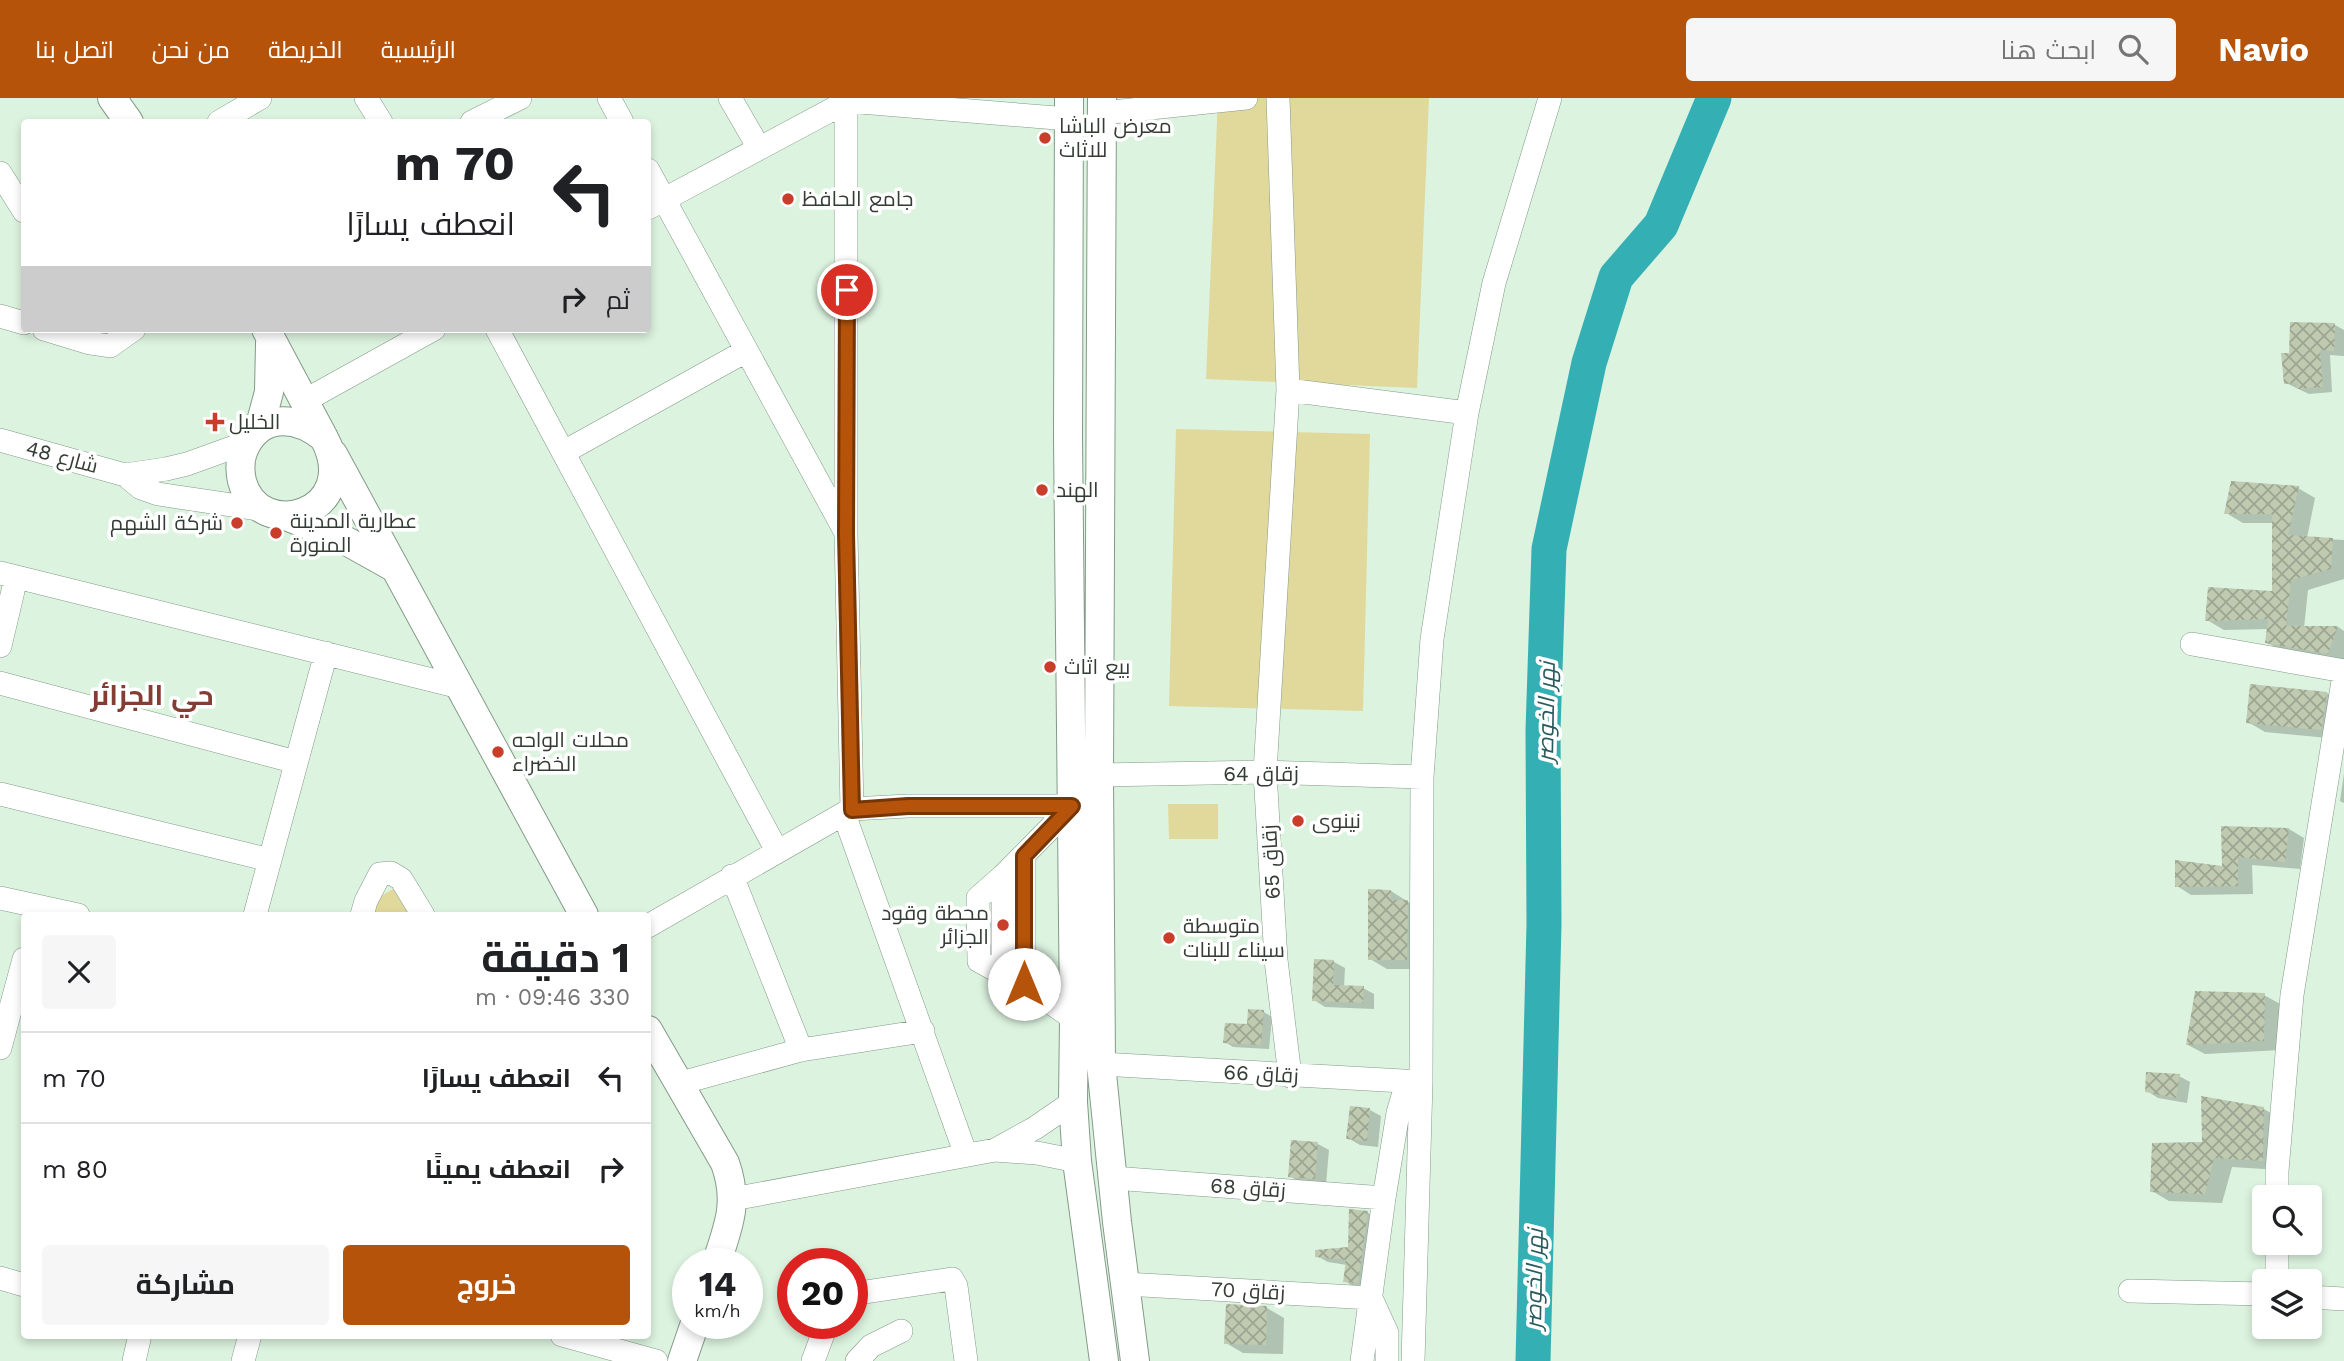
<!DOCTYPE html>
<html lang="ar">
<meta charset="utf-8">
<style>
:root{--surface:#fff;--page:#f6f6f6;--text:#202124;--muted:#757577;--line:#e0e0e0;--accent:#b45309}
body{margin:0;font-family:"Work Sans",Cairo,sans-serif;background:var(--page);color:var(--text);direction:rtl;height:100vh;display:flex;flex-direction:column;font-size:26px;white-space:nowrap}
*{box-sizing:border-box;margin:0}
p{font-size:23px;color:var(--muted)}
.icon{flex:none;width:38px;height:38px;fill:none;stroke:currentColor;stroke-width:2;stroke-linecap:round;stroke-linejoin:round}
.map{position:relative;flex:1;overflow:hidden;direction:ltr}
.side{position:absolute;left:21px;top:814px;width:630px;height:427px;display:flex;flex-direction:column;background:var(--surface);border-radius:7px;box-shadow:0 4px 10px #0003;direction:rtl}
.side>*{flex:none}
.top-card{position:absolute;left:21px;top:21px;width:630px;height:214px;border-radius:7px;box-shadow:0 4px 10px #0003;direction:rtl;background:#fff;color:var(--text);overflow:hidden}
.controls{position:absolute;left:2252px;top:1087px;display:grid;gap:14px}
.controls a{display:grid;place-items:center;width:70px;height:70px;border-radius:7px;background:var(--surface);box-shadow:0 4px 10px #0003;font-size:35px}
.speed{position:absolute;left:672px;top:1150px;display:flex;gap:14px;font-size:35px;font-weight:700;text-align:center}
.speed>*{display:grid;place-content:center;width:91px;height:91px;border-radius:50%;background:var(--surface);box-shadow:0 4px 10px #0003;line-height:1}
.speed small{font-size:18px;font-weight:400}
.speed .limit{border:10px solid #d22;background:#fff;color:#111}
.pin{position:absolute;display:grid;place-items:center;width:60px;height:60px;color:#fff;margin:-30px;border:4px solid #fff;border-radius:50%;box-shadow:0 2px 7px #0007}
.me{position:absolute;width:77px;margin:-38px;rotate:0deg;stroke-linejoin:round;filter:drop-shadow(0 0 5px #0008)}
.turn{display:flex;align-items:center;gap:24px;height:147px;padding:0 21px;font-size:32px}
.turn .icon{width:91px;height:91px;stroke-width:2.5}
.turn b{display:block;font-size:49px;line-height:60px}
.then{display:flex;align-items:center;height:66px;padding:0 21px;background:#0003;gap:14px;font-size:26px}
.round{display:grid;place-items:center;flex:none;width:74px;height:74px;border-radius:7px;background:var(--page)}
.head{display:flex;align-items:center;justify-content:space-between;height:119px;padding:0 21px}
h1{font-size:42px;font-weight:700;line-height:52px}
.cta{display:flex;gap:14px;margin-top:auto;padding:14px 21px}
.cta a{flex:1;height:80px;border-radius:7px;background:var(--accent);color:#fff;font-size:28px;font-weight:700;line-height:80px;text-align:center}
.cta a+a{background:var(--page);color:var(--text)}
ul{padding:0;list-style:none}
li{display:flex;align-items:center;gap:21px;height:91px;padding:0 21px;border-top:2px solid var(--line)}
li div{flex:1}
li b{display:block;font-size:26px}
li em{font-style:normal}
header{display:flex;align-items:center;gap:42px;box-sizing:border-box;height:98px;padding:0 35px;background:var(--accent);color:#fff}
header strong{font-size:33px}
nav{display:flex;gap:38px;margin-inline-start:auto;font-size:24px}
.search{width:490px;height:63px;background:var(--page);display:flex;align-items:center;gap:18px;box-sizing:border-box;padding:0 24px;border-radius:7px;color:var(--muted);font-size:26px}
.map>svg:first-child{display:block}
.green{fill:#e0d99b}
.shadow{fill:#0003}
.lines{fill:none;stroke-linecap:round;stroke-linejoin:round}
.river{stroke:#34b0b4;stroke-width:35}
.building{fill:url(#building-cross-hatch)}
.minor-casing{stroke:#849a88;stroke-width:24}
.major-casing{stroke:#849a88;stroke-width:30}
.minor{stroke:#fff;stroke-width:23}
.major{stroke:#fff;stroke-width:28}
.route-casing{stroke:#753606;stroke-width:18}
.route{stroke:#b45309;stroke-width:12}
.poi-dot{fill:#c93d2b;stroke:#fff;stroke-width:2.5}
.labels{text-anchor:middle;stroke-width:7;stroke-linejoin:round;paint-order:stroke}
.poi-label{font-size:21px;fill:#343d35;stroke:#fff;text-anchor:start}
.street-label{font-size:21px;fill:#343d35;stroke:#fff}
.water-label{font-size:23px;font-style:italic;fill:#2a5c5d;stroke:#fff}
.district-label{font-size:28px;font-weight:bold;fill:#843d32;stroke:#fff}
</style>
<header>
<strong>Navio</strong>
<div class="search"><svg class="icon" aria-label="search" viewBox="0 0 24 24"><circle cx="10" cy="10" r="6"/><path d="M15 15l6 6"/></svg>ابحث هنا</div>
<nav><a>الرئيسية</a><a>الخريطة</a><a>من نحن</a><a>اتصل بنا</a></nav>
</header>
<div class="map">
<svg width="2344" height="1263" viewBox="0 0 2344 1263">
<defs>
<pattern id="building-cross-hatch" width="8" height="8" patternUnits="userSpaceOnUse" patternTransform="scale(1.75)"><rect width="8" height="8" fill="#bfcab1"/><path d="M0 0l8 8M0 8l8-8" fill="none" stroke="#9ca591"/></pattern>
</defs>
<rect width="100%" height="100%" fill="#dcf3df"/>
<path class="green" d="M1218 0H1429L1417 290 1206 281Z
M1176 331 1370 336 1363 613 1169 608Z
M1168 706H1218V741H1169Z
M396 790 412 817H370C374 802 382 796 396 790Z"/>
<path class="shadow" d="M2335 227 2344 232V258L2330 257 2332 294 2309 296 2286 285 2291 256Z
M2298 390 2315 400 2307 440 2344 442V481L2308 492 2304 530 2338 529 2344 533V564L2284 554 2266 544 2268 531 2224 532 2207 522 2274 495V425H2243L2226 415Z
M2327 595 2344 605 2338 641 2265 634 2248 624Z
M2344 675V705L2340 703Z
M2223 730 2289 731 2304 740 2300 771 2252 767 2253 796 2191 797 2177 788 2224 770Z
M1391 793 1424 814V871H1387L1370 861Z
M1334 864 1345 870 1344 889 1363 890 1374 896V911L1325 909 1314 902Z
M2264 897 2282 907 2281 952 2205 956 2188 947Z
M1264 914 1272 919 1269 951 1233 949 1225 944Z
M2179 978 2190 984 2187 1005 2158 1000 2147 993Z
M2264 1011 2281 1021 2280 1072 2232 1069 2222 1105 2169 1103 2152 1093Z
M1370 1012 1381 1018 1378 1049 1360 1047 1348 1040Z
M1318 1046 1329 1052 1326 1086 1301 1084 1289 1078Z
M1368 1115 1379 1121 1369 1191 1356 1190 1345 1183 1347 1167 1328 1164 1317 1158 1349 1150Z
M1267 1210 1284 1220 1283 1256 1243 1255 1226 1245Z"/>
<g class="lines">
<path class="river" d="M1533 1263 1544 826 1543 632 1549 451 1589 265 1616 179 1661 127 1714 0"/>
</g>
<path class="building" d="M2290 224 2335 225 2334 253 2320 252 2323 289 2297 291V285L2284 286 2281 255H2289Z
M2231 383 2299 388 2288 437 2333 440 2331 471 2291 482 2286 528H2338L2328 556 2265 545 2268 521 2205 523 2208 489 2272 493V416H2224Z
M2250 586 2327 594 2321 632 2246 625Z
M2221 728 2289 730 2285 764 2238 759V788L2175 789V762L2222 768Z
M1368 791 1391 792V802H1408L1407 862H1368Z
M1314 861 1334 862 1333 887 1364 888 1363 905 1312 903Z
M2195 893 2265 895 2264 943 2186 947Z
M1248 911 1264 912 1261 947 1223 945 1225 925 1247 926Z
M2146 974 2180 976 2176 1000 2145 994Z
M2201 998 2264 1009 2263 1063 2214 1060 2205 1096 2150 1094 2152 1045 2202 1044Z
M1350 1008 1370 1010 1367 1043 1346 1041Z
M1291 1042 1318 1044 1315 1081 1288 1079Z
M1349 1111 1368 1113 1358 1185 1343 1184 1346 1162 1315 1159V1152L1348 1149Z
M1226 1206 1267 1208 1266 1247 1224 1246Z"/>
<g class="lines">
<defs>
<path id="minor" d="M366 0 381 24
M609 0 622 24
M730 0 759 50
M846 0V436L852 711
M1278 0 1288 292 1265 674 1276 862 1290 978
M1102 15 1246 0
M219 24 260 0
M472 24 520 0
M648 72 845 433
M0 75 24 113
M648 110 848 3 1069 21
M0 218 24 225
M44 231 90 245 110 248 134 231
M497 231 777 753
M1288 292 1467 315
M304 303 434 231
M0 342 125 377 166 371 187 366 248 344
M564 354 746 253
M125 377 141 390 158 396 265 412
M0 475 460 589
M2192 546 2344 573
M0 548 16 480
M0 585 296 664
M1099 677 1265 674 1422 679
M0 696 270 762
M1072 708 1003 778V876L1024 886 1074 921
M844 716 966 1057
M732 778 801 952
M0 800 78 817
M255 817 326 555
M362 817 366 803 380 776 391 775 401 781 423 817
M648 828 852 711 908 708H1072
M1003 876 979 863 978 800 1003 778
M1024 886V758
M0 950 24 861
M1101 966 1421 984
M677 986 801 952 923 933
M995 1052 1035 1030 1073 1004
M1113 1080 1384 1100
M2277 1099V1073L2292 897 2344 577
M733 1101 995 1052 1037 1055 1077 1063
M2277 1144V1183
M0 1180 24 1187
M1125 1186 1371 1200 1387 1235V1263
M2130 1193 2264 1196
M852 1196 952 1181 956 1188 966 1263
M2310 1199 2344 1201
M562 1237 656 1263
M134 1263 140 1237
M243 1263 250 1237
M813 1263 827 1225
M857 1263 871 1248 901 1233
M1362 1263 1384 1100 1398 1015 1403 998 1421 984
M1413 1263 1421 984 1422 679 1432 541 1467 315 1494 185 1550 0"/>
<path id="major" d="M112 0 129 24
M1069 0 1068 340 1074 921 1073 1004 1077 1063 1104 1263
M1102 0 1099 677 1101 966 1117 1124 1135 1263
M266 231 268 235 324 340C364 415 259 447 242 383 239 370 240 358 246 347 264 313 300 320 324 340
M259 331 269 294 270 245
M333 356 584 817
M286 418 341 440 393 469
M648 932 725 1065C739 1104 729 1127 716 1166
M682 1263 695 1225"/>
</defs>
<use href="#minor" class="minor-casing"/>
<use href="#major" class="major-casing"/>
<use href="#minor" class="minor"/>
<use href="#major" class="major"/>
</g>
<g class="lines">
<defs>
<path id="route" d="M847 192 846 436 852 712 908 708H1072L1024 758V886"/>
</defs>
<use href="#route" class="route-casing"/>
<use href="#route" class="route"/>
</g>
<g class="poi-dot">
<circle cx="1045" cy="40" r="7"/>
<circle cx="788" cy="101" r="7"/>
<path d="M211.5 313.5h7v7h7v7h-7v7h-7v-7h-7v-7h7z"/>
<circle cx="1042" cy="392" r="7"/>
<circle cx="237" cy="425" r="7"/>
<circle cx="276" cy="435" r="7"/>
<circle cx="1050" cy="569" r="7"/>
<circle cx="498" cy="654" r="7"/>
<circle cx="1298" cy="723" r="7"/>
<circle cx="1003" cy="827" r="7"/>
<circle cx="1169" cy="840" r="7"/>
</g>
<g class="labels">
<g class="poi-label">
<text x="1059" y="35">معرض الباشا<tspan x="1059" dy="24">للاثاث</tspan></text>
<text x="802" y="108">جامع الحافظ</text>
<text x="229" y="331">الخليل</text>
<text x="1056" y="399">الهند</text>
<text x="290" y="430">عطارية المدينة<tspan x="290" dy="24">المنورة</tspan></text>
<text x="223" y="432" text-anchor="end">شركة الشهم</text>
<text x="1064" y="576">بيع اثاث</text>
<text x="512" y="649">محلات الواحه<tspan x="512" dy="24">الخضراء</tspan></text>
<text x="1312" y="730">نينوى</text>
<text x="989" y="822" text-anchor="end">محطة وقود<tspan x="989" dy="24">الجزائر</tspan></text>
<text x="1183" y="835">متوسطة<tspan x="1183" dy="24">سيناء للبنات</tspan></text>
</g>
<g class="street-label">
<text transform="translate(62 359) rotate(15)" y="7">شارع 48</text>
<text x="1261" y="683">زقاق 64</text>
<text transform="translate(1271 764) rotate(-93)" y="7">زقاق 65</text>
<text transform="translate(1261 976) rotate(3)" y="7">زقاق 66</text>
<text transform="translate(1248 1090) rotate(4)" y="7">زقاق 68</text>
<text transform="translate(1248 1193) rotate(3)" y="7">زقاق 70</text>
</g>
<g class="water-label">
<text transform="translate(1546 614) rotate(-89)" y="8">نهر الخوصر</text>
<text transform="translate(1534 1181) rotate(-89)" y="8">نهر الخوصر</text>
</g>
<g class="district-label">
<text x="152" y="607">حي الجزائر</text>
</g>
</g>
</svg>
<div class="controls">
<a><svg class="icon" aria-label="search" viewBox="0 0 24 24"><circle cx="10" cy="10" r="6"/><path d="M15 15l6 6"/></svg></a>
<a><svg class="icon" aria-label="layers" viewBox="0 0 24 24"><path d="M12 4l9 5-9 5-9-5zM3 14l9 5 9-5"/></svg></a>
</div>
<div class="speed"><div>14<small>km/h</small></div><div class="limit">20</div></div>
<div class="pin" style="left:847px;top:192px;background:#d93025"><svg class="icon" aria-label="arrive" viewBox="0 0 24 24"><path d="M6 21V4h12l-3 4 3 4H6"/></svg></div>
<svg class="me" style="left:1024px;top:886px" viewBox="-20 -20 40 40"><circle r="19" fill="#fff"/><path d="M0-13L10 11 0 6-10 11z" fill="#b45309"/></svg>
<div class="top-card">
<div class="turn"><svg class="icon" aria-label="left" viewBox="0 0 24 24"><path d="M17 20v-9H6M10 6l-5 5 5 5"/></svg><div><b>70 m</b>انعطف يسارًا</div></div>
<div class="then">ثم<svg class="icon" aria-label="right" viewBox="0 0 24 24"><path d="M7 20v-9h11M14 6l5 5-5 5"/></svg></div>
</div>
<section class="side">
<div class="head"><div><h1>1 دقيقة</h1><p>330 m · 09:46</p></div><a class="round"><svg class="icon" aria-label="close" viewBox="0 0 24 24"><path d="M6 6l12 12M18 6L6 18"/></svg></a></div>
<ul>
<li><svg class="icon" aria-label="left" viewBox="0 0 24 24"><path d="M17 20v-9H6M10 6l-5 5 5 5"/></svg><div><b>انعطف يسارًا</b></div><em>70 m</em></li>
<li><svg class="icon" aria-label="right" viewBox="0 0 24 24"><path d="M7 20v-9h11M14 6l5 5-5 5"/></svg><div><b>انعطف يمينًا</b></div><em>80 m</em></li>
</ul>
<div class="cta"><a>خروج</a><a>مشاركة</a></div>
</section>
</div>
